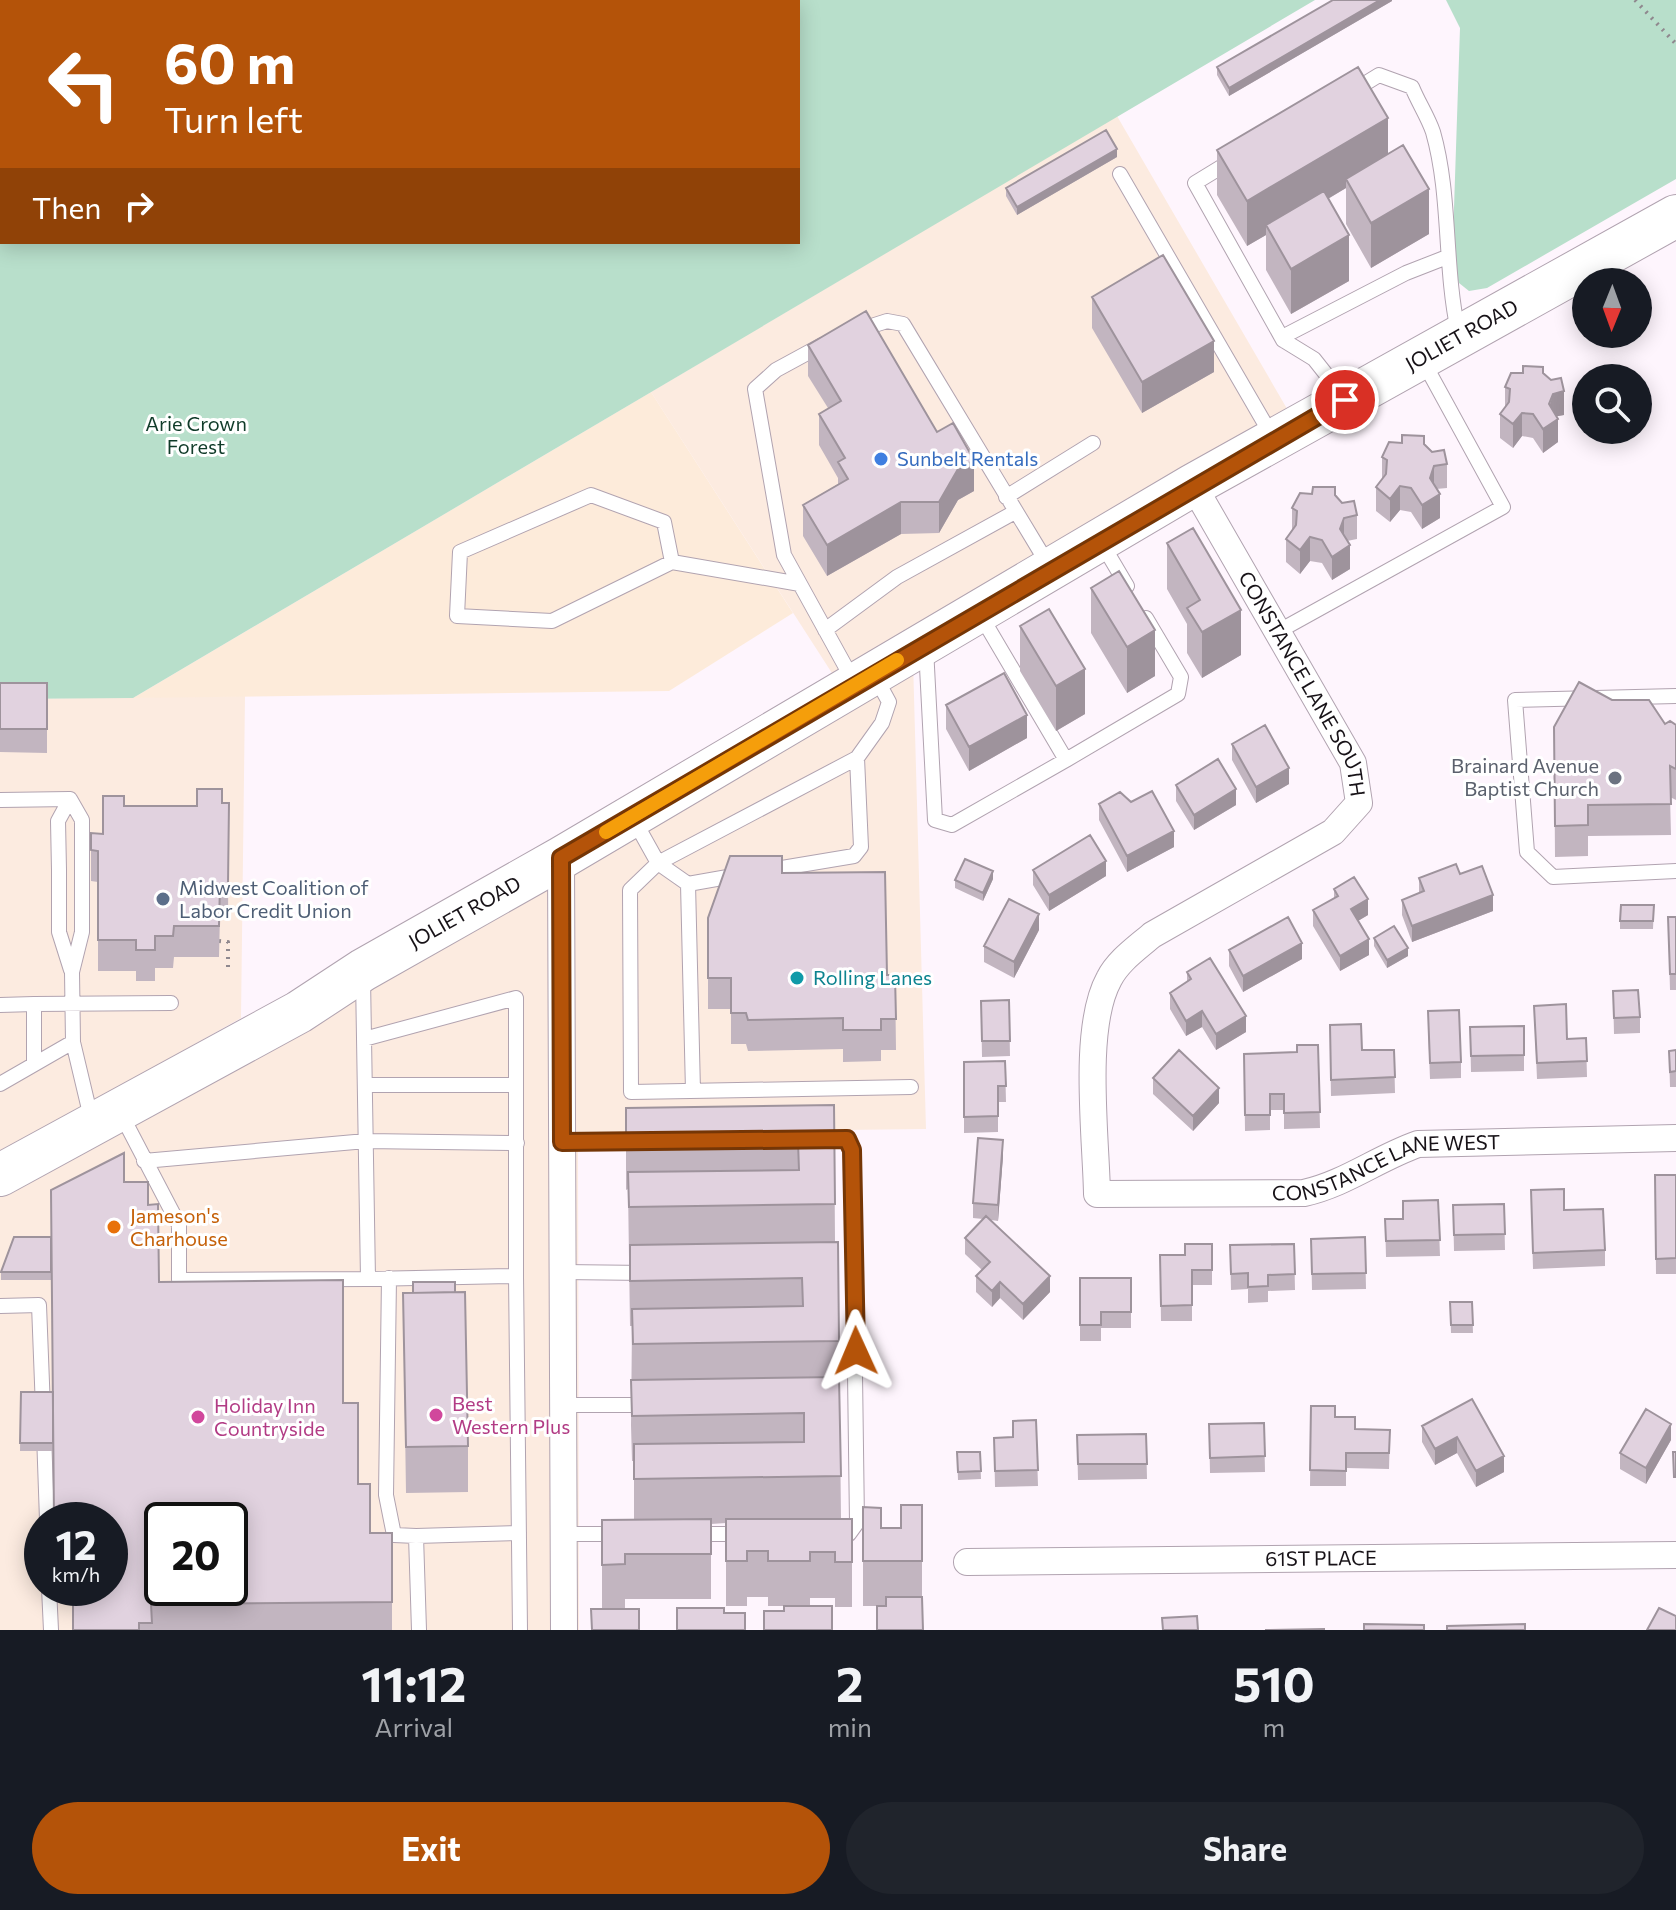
<!DOCTYPE html>
<style>
:root{--surface:#171b24;--page:#20242c;--text:#f1f3f6;--muted:#9ea1a6;--accent:#b45309}
body{margin:0;font-family:Commissioner,sans-serif;background:var(--page);color:var(--text);height:100vh;display:flex;flex-direction:column;font-size:30px;white-space:nowrap}
*{box-sizing:border-box;margin:0}
p{font-size:26px;color:var(--muted)}
.icon{flex:none;width:44px;height:44px;fill:none;stroke:currentColor;stroke-width:2;stroke-linecap:round;stroke-linejoin:round}
.map{position:relative;height:1630px;overflow:hidden}
.details{display:flex;flex-direction:column;background:var(--surface);flex:1}
.details>*{flex:none}
.banner{position:absolute;left:0px;top:0px;width:800px;height:244px;box-shadow:0 4px 20px #0003;background:#b45309;color:#fff;overflow:hidden}
.needle{width:52px;rotate:181deg}
.tools{position:absolute;left:1572px;top:268px;display:grid;gap:16px}
.tools a{display:grid;place-items:center;width:80px;height:80px;border-radius:50%;background:var(--surface);box-shadow:0 4px 20px #0003;font-size:40px}
.speed{position:absolute;left:24px;top:1502px;display:flex;gap:16px;font-size:40px;font-weight:700;text-align:center}
.speed>*{display:grid;place-content:center;width:104px;height:104px;border-radius:50%;background:var(--surface);box-shadow:0 4px 20px #0003;line-height:1}
.speed small{font-size:20px;font-weight:400}
.speed .limit{border:4px solid #111;border-radius:12px;background:#fff;color:#111}
.pin{position:absolute;display:grid;place-items:center;width:68px;height:68px;color:#fff;margin:-34px;border:4px solid #fff;border-radius:50%;box-shadow:0 2px 8px #0007}
.me{position:absolute;width:88px;margin:-44px;rotate:359deg;stroke-linejoin:round;filter:drop-shadow(0 0 6px #0008)}
.turn{display:flex;align-items:center;gap:28px;height:168px;padding:0 32px;font-size:36px}
.turn .icon{width:104px;height:104px;stroke-width:2.5}
.turn b{display:block;font-size:56px;line-height:68px}
.then{display:flex;align-items:center;height:76px;padding:0 32px;background:#0003;gap:16px;font-size:30px}
.eta{display:flex;justify-content:space-evenly;align-items:center;height:136px;text-align:center}
.eta b{font-size:48px;font-weight:700;line-height:56px}
.action{display:flex;gap:16px;margin-top:auto;padding:16px 32px}
.action a{flex:1;height:92px;border-radius:48px;background:var(--accent);color:#fff;font-size:32px;font-weight:700;line-height:92px;text-align:center}
.action a+a{background:var(--page);color:var(--text)}
.map>svg:first-child{display:block}
.commercial{fill:#fcebe0;fill-rule:evenodd}
.industrial{fill:#fdebda}
.green{fill:#b8dfcb;fill-rule:evenodd}
.lines{fill:none;stroke-linecap:round;stroke-linejoin:round}
.service-casing{stroke:#b1a3b0;stroke-width:16}
.minor-casing{stroke:#b1a3b0;stroke-width:28}
.primary-casing{stroke:#b1a3b0;stroke-width:44}
.path{stroke:#8f888e;stroke-width:4;stroke-dasharray:2 6;stroke-linecap:butt}
.service{stroke:#fff;stroke-width:14}
.minor{stroke:#fff;stroke-width:26}
.primary{stroke:#fff;stroke-width:42}
.wall{fill:#c2b5c0}
.shaded-wall{fill:#9e939c}
.building{fill:#e1d2df;stroke:#9e939c;stroke-width:2;fill-rule:evenodd}
.route-casing{stroke:#753606;stroke-width:20}
.route{stroke:#b45309;stroke-width:14}
.slow{stroke:#f59e0b;stroke-width:14}
.shop-dot{fill:#3f7fe0;stroke:#fff;stroke-width:3}
.worship-dot{fill:#6b7280;stroke:#fff;stroke-width:3}
.service-dot{fill:#5c6f8a;stroke:#fff;stroke-width:3}
.culture-dot{fill:#0f9aa8;stroke:#fff;stroke-width:3}
.food-dot{fill:#e8710a;stroke:#fff;stroke-width:3}
.hotel-dot{fill:#d1479c;stroke:#fff;stroke-width:3}
.labels{text-anchor:middle;stroke-width:6;stroke-linejoin:round;paint-order:stroke}
.street-label{font-size:20px;fill:#171217;stroke:#fff}
.park-label{font-size:20px;fill:#103b29;stroke:#fff}
.shop-label{font-size:20px;fill:#366cbe;stroke:#fff;text-anchor:start}
.worship-label{font-size:20px;fill:#5b616d;stroke:#fff;text-anchor:end}
.service-label{font-size:20px;fill:#4e5e75;stroke:#fff;text-anchor:start}
.culture-label{font-size:20px;fill:#0d838f;stroke:#fff;text-anchor:start}
.food-label{font-size:20px;fill:#c56008;stroke:#fff;text-anchor:start}
.hotel-label{font-size:20px;fill:#b23c85;stroke:#fff;text-anchor:start}
</style>
<div class="map">
<svg width="1676" height="1630" viewBox="0 0 1676 1630">
<rect width="100%" height="100%" fill="#fef5fd"/>
<path class="commercial" d="M1117 116 1293 419 839 684 651 392Z
M913 660 926 1129 578 1133 579 1630H0V1181ZM42 1520H110V1588H42ZM162 1520H230V1588H162Z
M245 696 241 1018 0 1154V699Z"/>
<path class="industrial" d="M651 392 793 613 669 691 133 698Z"/>
<path class="green" d="M0 0H1315L133 698 0 699ZM2 2H798V242H2Z
M1446 0H1676V179L1487 288 1469 291 1459 283 1452 268 1460 28Z"/>
<g class="lines">
<defs>
<path id="service" d="M1353 91 1379 75 1412 87C1418 102 1428 117 1433 132 1451 195 1444 266 1458 331
M1231 161 1195 183 1283 340 1314 359 1344 397
M1120 174 1272 436
M856 331 887 321 903 324 1049 566
M1283 340 1288 334 1406 273 1447 257
M822 345 776 370 755 389 784 555 854 682
M1006 497 1093 443
M1101 542 1127 586
M672 562 664 522 591 495 460 552 457 616 552 621 672 562 800 584
M981 616 1066 760 1178 694 1181 677 1146 618
M825 630 897 577 1015 512
M1279 631 1503 507 1423 361
M926 648 935 820 952 825 1066 760
M1676 696 1515 700 1527 852 1553 877 1676 871
M70 799 82 820V932L72 972 73 1042 92 1122
M70 799 58 821 59 870V932L71 970
M0 800 70 799
M634 820 658 863 630 890 631 1092 911 1087
M764 871 854 856 861 847 857 758
M688 884 658 863 857 758 882 723 889 702 876 678
M363 978 368 1279 516 1276 520 1630
M34 1004 171 1003
M0 1005 34 1004V1063
M364 1039 516 998V1276
M0 1084 73 1042
M365 1085H516
M693 1091 688 884 739 875
M120 1112 179 1225V1280L368 1279
M815 1138 847 1139 852 1150 857 1523 849 1534H836
M562 1142 642 1140
M144 1161 366 1141 517 1143
M563 1272 646 1273
M389 1278 386 1495 394 1535 416 1536 419 1630
M0 1306 39 1305 43 1409
M563 1405H648
M44 1434 47 1520
M564 1534H620
M692 1534H744
M416 1536 519 1533
M49 1588 51 1630"/>
<g id="minor">
<path id="s1" d="M1193 485 1353 763 1359 803 1333 832 1152 935C1137 948 1118 961 1109 979 1082 1028 1096 1137 1097 1194L1304 1193C1345 1184 1378 1158 1418 1144L1676 1138"/>
<path d="M561 858 564 1630"/>
<path id="s2" d="M967 1562 1676 1555"/>
</g>
<g id="primary">
<path id="s3" d="M0 1175 299 1012 363 970 561 858 1193 485 1676 216"/>
</g>
</defs>
<use href="#service" class="service-casing"/>
<use href="#minor" class="minor-casing"/>
<use href="#primary" class="primary-casing"/>
<path class="path" d="M469 0 488 2
M1635 0 1676 44
M406 2 430 0
M783 2 784 0
M0 117 2 116
M219 941 228 942V968"/>
<use href="#service" class="service"/>
<use href="#minor" class="minor"/>
<use href="#primary" class="primary"/>
</g>
<path class="wall" d="M1392 0V1L1229 96 1217 75V67Z
M1217 150 1388 154 1429 234 1371 268 1346 224V188L1328 199 1349 281 1291 314 1266 270V235L1247 246 1217 195Z
M1117 157 1017 215 1006 196V188Z
M1092 297 1214 372 1142 413 1092 328Z
M808 345 937 432 974 491 958 500 939 533 901 534 827 576 803 536V505L838 484V478L819 445V414L828 408 808 376Z
M1543 373 1564 415 1557 416 1558 442 1543 453 1533 438 1522 436 1513 448 1500 438V414L1505 408V387Z
M1424 444 1447 464V488L1436 489 1440 518 1422 529 1411 512 1400 510 1390 522 1376 511V487L1382 480V457Z
M1335 496 1357 515V539L1347 541 1350 569 1332 580 1322 563 1310 561 1300 574 1286 562V539L1292 531V508Z
M1167 543 1241 655 1202 678 1187 653V624L1167 589Z
M1091 588 1155 676 1127 693 1091 633Z
M1020 626 1085 714 1056 731 1020 671Z
M0 683H47V753L0 752Z
M1612 700 1665 724 1676 725V800L1670 797 1671 835 1588 836V856L1555 857 1554 727Z
M946 705 1027 738 969 771 946 729Z
M1232 744 1289 784 1256 803 1232 760Z
M1176 785 1236 805 1194 830 1176 801Z
M1131 802 1174 847 1127 872 1099 820V804Z
M222 803H229L228 915H220L219 957H174L173 968H155V981H136V971H98V882L91 881V833L103 834 124 806H197Z
M1033 870 1106 876 1049 911 1033 885Z
M782 873 887 975H895L896 1050H881V1061L843 1062V1049L748 1051 746 1044H731V1009H708V918Z
M1460 874 1493 911 1412 942 1402 915V900L1419 893V878Z
M993 879 983 901 955 888V880Z
M1334 889 1368 915 1358 921 1369 955 1340 971 1313 926V910L1334 898Z
M1654 905 1653 929H1620V921Z
M1668 917H1676V990H1670Z
M1039 930 1014 978 984 962V946Z
M1374 938 1408 956 1387 968 1374 946Z
M1229 950 1302 959 1243 992 1229 966Z
M1187 972 1246 1032 1216 1050 1202 1027 1186 1036 1170 1009V993L1187 982Z
M1613 991 1640 1017V1033L1614 1034Z
M1009 1000 1010 1056 982 1057 981 1001Z
M1534 1006 1567 1039 1586 1038 1587 1077 1537 1079Z
M1524 1026V1071L1471 1072 1470 1027Z
M1428 1027 1461 1062V1078L1430 1079Z
M1330 1041 1362 1050H1394L1395 1093 1331 1096Z
M1318 1045 1320 1128 1284 1129V1110H1270V1130L1245 1131 1244 1054 1297 1052Z
M1676 1050V1087H1670L1669 1051Z
M1005 1061 1006 1102H998V1132L964 1133V1062Z
M1153 1078 1219 1103 1193 1131 1153 1094Z
M834 1105 835 1242H838L841 1519H852V1607H835V1598H810V1606H768V1597H747V1606H726V1523L711 1524V1599H625V1609H602V1520H634V1461H632L631 1425 632 1326H630L628 1189 626 1190V1108Z
M1003 1156 998 1221 991 1220 1050 1292 1023 1320 1000 1298 992 1307 976 1292V1276L982 1270 965 1254V1238L983 1219 973 1218V1203Z
M1655 1175H1676V1274H1656Z
M124 1182 148 1205 159 1282 343 1403 358 1484 370 1533H392V1630H73L110 1588 53 1451H20L21 1392H53L52 1280H1V1272L51 1237Z
M1531 1190 1564 1210 1605 1250V1266L1533 1269Z
M1438 1200 1440 1256 1386 1257 1385 1219H1403Z
M1504 1204 1505 1250 1454 1251 1453 1205Z
M1365 1237 1366 1289 1312 1290 1311 1239Z
M1212 1244V1285H1192V1321H1161L1160 1255H1185Z
M1294 1244 1295 1290 1268 1291V1302L1248 1303V1289L1231 1290 1230 1245Z
M1080 1278H1131V1328H1101V1341H1080Z
M455 1292 468 1446V1492L406 1493 403 1293Z
M1450 1302H1472L1473 1333H1451Z
M1472 1399 1504 1472 1476 1487 1457 1453 1435 1465 1422 1442V1426Z
M1311 1406 1335 1417 1355 1429 1390 1430 1389 1469 1346 1468V1486H1310Z
M1036 1420 1038 1486 995 1487 994 1438 1013 1437Z
M1264 1423 1265 1472 1210 1473 1209 1424Z
M1146 1434 1147 1479 1078 1480 1077 1435Z
M1671 1440 1646 1484 1620 1469V1453Z
M957 1452H980L981 1479 958 1480Z
M922 1505V1597L923 1630 877 1606H863V1507L881 1528H901Z"/>
<path class="shaded-wall" d="M1380 0H1392V1L1229 96V88Z
M1388 118V164L1346 179V188L1270 233 1266 225V235L1247 246V201Z
M1117 149V157L1017 215V207Z
M1429 189V234L1371 268V223Z
M1349 235V281L1291 314V269Z
M1214 341V372L1142 413V382Z
M1564 391V415L1553 417 1558 419V442L1543 453V429L1553 394Z
M1522 413V436L1513 448V424Z
M974 460V491L958 500 939 533V502L958 469Z
M1434 466V490L1440 494V518L1422 529V505Z
M1400 486V510L1390 522V499Z
M901 502V534L827 576V545Z
M1344 518V541L1350 545V569L1332 580V557Z
M1310 537V561L1300 574V550Z
M1241 610V655L1202 678V632Z
M1155 630V676L1127 693V647Z
M1085 669V714L1056 731V686Z
M1027 715V738L969 771V747Z
M1289 768V784L1256 803V787Z
M1236 789V805L1194 830V815Z
M1174 831V847L1127 872V856Z
M1106 861V876L1049 911V895Z
M993 871V879L983 901V893Z
M1493 895V911L1412 942V926Z
M1368 899V915L1351 925V909Z
M1039 914V930L1014 978V962Z
M1369 939V955L1340 971V956Z
M1302 943V959L1243 992V976Z
M1408 948V956L1387 968V960Z
M1202 1011V1027L1186 1036V1021Z
M1246 1016V1032L1216 1050V1034Z
M1219 1088V1103L1193 1131V1116Z
M1003 1140V1156L998 1221V1205Z
M1050 1276V1292L1023 1320V1304Z
M1000 1282V1298L992 1307V1291Z
M1671 1424V1440L1646 1484V1468Z
M1457 1437V1453L1435 1465V1449Z
M1504 1456V1472L1476 1487V1471Z"/>
<path class="building" d="M1333 0H1380L1229 88 1217 67Z
M1358 67 1388 118 1247 201 1217 150Z
M1106 130 1117 149 1017 207 1006 188Z
M1403 145 1429 189 1371 223 1346 179Z
M1324 191 1349 235 1291 269 1266 225Z
M1163 255 1214 341 1142 382 1092 297Z
M866 311 937 432 953 423 974 460 958 469 939 502H901L827 545 803 505 848 479 838 462 845 458 819 414 841 401 808 345Z
M1523 366 1543 367V373L1551 380 1561 378 1564 391 1553 394 1549 404 1558 419 1543 429 1533 414 1522 413 1513 424 1500 414 1509 402 1510 389 1505 387 1511 373H1523Z
M1402 435 1424 436V444L1432 452 1444 450 1447 464 1434 466 1430 478 1440 494 1422 505 1411 488 1400 486 1390 499 1376 487 1386 474 1387 460 1382 457 1389 442 1402 443Z
M1313 487H1335V495L1342 503 1354 501 1357 515 1344 518 1340 529 1350 545 1332 557 1322 540 1310 537 1300 550 1286 539 1296 525 1297 511 1292 508 1300 493 1312 494Z
M1193 528 1241 610 1202 632 1187 608 1200 600 1167 543Z
M1119 571 1155 630 1127 647 1091 588Z
M1049 609 1085 669 1056 686 1020 626Z
M1004 673 1027 715 969 747 946 705Z
M1579 682 1612 700H1649L1665 724 1670 721 1676 725V769L1670 766 1671 804 1588 805V825L1555 826 1554 727Z
M0 683H47V729H0Z
M1265 725 1289 768 1256 787 1232 744Z
M1218 759 1236 789 1194 815 1176 785Z
M197 789H222V803H229L228 884H220L219 926H174L173 936H155V950H136V940H98V851L91 850V833L103 834V796H124V806H197Z
M1152 791 1174 831 1127 856 1099 804 1120 792 1131 802Z
M1090 835 1106 861 1049 895 1033 870Z
M730 856H782V873L885 872 887 975H895L896 1019H881V1030H843V1018L748 1020 746 1013H731V978H708V918Z
M965 859 993 871 983 893 955 880Z
M1456 864 1460 874 1482 866 1493 895 1412 926 1402 900 1424 891 1419 878Z
M1354 877 1368 899 1351 909 1369 939 1340 956 1313 910 1338 896 1334 889Z
M1009 899 1039 914 1014 962 984 946Z
M1621 905H1654L1653 921H1620Z
M1288 917 1302 943 1243 976 1229 950Z
M1668 917H1676V974H1670Z
M1394 926 1408 948 1387 960 1374 938Z
M1210 958 1246 1016 1216 1034 1202 1011 1186 1021 1170 993 1191 979 1187 972Z
M1638 990 1640 1017 1614 1018 1613 991Z
M1009 1000 1010 1041H982L981 1001Z
M1566 1004 1567 1039 1586 1038 1587 1061 1537 1063 1534 1006Z
M1459 1010 1461 1062 1430 1063 1428 1011Z
M1361 1024 1362 1050H1394L1395 1077 1331 1080 1330 1025Z
M1524 1026V1055L1471 1056 1470 1027Z
M1297 1045H1318L1320 1112 1284 1113V1094H1270V1115H1245L1244 1054 1297 1052Z
M1179 1050 1219 1088 1193 1116 1153 1078Z
M1676 1050V1071L1670 1072 1669 1051Z
M1005 1061 1006 1086H998V1116L964 1117V1062Z
M834 1105 835 1204 629 1207 628 1172 799 1170 798 1142 626 1144V1108Z
M978 1138 1003 1140 998 1205 973 1203Z
M124 1153V1182H148V1205L158 1204 159 1282 343 1280V1403H358V1484H370V1533H392V1602L151 1604 152 1623H139V1630H73V1588H110V1520H54L51 1190ZM162 1520H230V1588H162Z
M1655 1175H1676V1258L1656 1259Z
M1564 1189V1210L1603 1209 1605 1250 1533 1253 1531 1190Z
M1438 1200 1440 1240 1386 1241 1385 1219H1403V1201Z
M1504 1204 1505 1234 1454 1235 1453 1205Z
M986 1216 1050 1276 1023 1304 1000 1282 992 1291 976 1276 990 1262 965 1238Z
M14 1237H51V1272H1Z
M1365 1237 1366 1273 1312 1274 1311 1239Z
M838 1242 839 1341 633 1344 632 1309 803 1306 802 1278 630 1281V1245Z
M1185 1244H1212V1270H1192V1305L1161 1306 1160 1255H1185Z
M1294 1244 1295 1274 1268 1275V1286L1248 1287V1273L1231 1274 1230 1245Z
M1080 1278H1131V1312H1101V1325H1080Z
M413 1282H455V1292L413 1293Z
M465 1292 468 1446 406 1447 403 1293Z
M1450 1302H1472L1473 1325H1451Z
M839 1377 841 1476 634 1479V1444L804 1442V1413L632 1416 631 1380Z
M21 1392H53V1443H20Z
M1472 1399 1504 1456 1476 1471 1457 1437 1435 1449 1422 1426Z
M1311 1406H1335V1417H1355V1429L1390 1430 1389 1453H1346V1471L1310 1470Z
M1646 1409 1671 1424 1646 1468 1620 1453Z
M1036 1420 1038 1470 995 1471 994 1438 1013 1437V1421Z
M1264 1423 1265 1456 1210 1458 1209 1424Z
M1146 1434 1147 1464H1078L1077 1435Z
M957 1452H980L981 1471 958 1472Z
M1673 1452H1676V1477H1674Z
M901 1505H922V1561H863V1507L881 1508V1528H901Z
M711 1519V1554H625V1564L602 1565V1520Z
M726 1519H852V1562H835V1552H810V1561H768V1551H747V1561H726Z
M886 1597H922L923 1630H877V1606H886Z
M784 1606H832V1630H764V1611H784Z
M677 1608H724V1613H745V1630H677Z
M1659 1608 1676 1616V1630H1647Z
M591 1609H639V1630H592Z
M1197 1616 1198 1630H1163L1162 1618Z
M1364 1624 1424 1625V1630H1364Z
M1525 1624V1630H1447V1626Z
M1324 1629V1630H1265Z"/>
<g class="lines">
<defs>
<path id="route" d="M856 1351 852 1150 847 1139 562 1142 561 858 1345 400"/>
</defs>
<use href="#route" class="route-casing"/>
<use href="#route" class="route"/>
<path class="slow" d="M606 832 897 660"/>
</g>
<circle class="shop-dot" cx="881" cy="459" r="8"/>
<circle class="worship-dot" cx="1615" cy="778" r="8"/>
<circle class="service-dot" cx="163" cy="899" r="8"/>
<circle class="culture-dot" cx="797" cy="978" r="8"/>
<circle class="food-dot" cx="114" cy="1227" r="8"/>
<g class="hotel-dot">
<circle cx="436" cy="1415" r="8"/>
<circle cx="198" cy="1417" r="8"/>
</g>
<g class="labels">
<g class="street-label">
<text dy="7" stroke="none"><textPath href="#s3" startOffset="1686">JOLIET ROAD</textPath></text>
<text dy="7" stroke="none"><textPath href="#s1" startOffset="228">CONSTANCE LANE SOUTH</textPath></text>
<text dy="7" stroke="none"><textPath href="#s3" startOffset="534">JOLIET ROAD</textPath></text>
<text dy="7" stroke="none"><textPath href="#s1" startOffset="1182">CONSTANCE LANE WEST</textPath></text>
<text dy="7" stroke="none"><textPath href="#s2" startOffset="354">61ST PLACE</textPath></text>
</g>
<g class="park-label">
<text x="196" y="431">Arie Crown<tspan x="196" dy="23">Forest</tspan></text>
</g>
<g class="shop-label">
<text x="897" y="466">Sunbelt Rentals</text>
</g>
<g class="worship-label">
<text x="1599" y="773">Brainard Avenue<tspan x="1599" dy="23">Baptist Church</tspan></text>
</g>
<g class="service-label">
<text x="179" y="895">Midwest Coalition of<tspan x="179" dy="23">Labor Credit Union</tspan></text>
</g>
<g class="culture-label">
<text x="813" y="985">Rolling Lanes</text>
</g>
<g class="food-label">
<text x="130" y="1223">Jameson's<tspan x="130" dy="23">Charhouse</tspan></text>
</g>
<g class="hotel-label">
<text x="452" y="1411">Best<tspan x="452" dy="23">Western Plus</tspan></text>
<text x="214" y="1413">Holiday Inn<tspan x="214" dy="23">Countryside</tspan></text>
</g>
</g>
</svg>
<div class="tools">
<a><svg class="needle" viewBox="-14 -14 28 28"><path d="M0-13l5 13h-10z" fill="#e53935"/><path d="M0 13l5-13h-10z" fill="#9ea1a6"/></svg></a>
<a><svg class="icon" aria-label="search" viewBox="0 0 24 24"><circle cx="10" cy="10" r="6"/><path d="M15 15l6 6"/></svg></a>
</div>
<div class="speed"><div>12<small>km/h</small></div><div class="limit">20</div></div>
<div class="pin" style="left:1345px;top:400px;background:#d93025"><svg class="icon" aria-label="arrive" viewBox="0 0 24 24"><path d="M6 21V4h12l-3 4 3 4H6"/></svg></div>
<svg class="me" style="left:856px;top:1351px" viewBox="-20 -20 40 40"><path d="M0-17L14 15 0 8-14 15z" fill="#b45309" stroke="#fff" stroke-width="4"/></svg>
<div class="banner">
<div class="turn"><svg class="icon" aria-label="left" viewBox="0 0 24 24"><path d="M17 20v-9H6M10 6l-5 5 5 5"/></svg><div><b>60 m</b>Turn left</div></div>
<div class="then">Then<svg class="icon" aria-label="right" viewBox="0 0 24 24"><path d="M7 20v-9h11M14 6l5 5-5 5"/></svg></div>
</div>
</div>
<section class="details">
<div class="eta">
<div><b>11:12</b><p>Arrival</p></div>
<div><b>2</b><p>min</p></div>
<div><b>510</b><p>m</p></div>
</div>
<div class="action"><a>Exit</a><a>Share</a></div>
</section>
